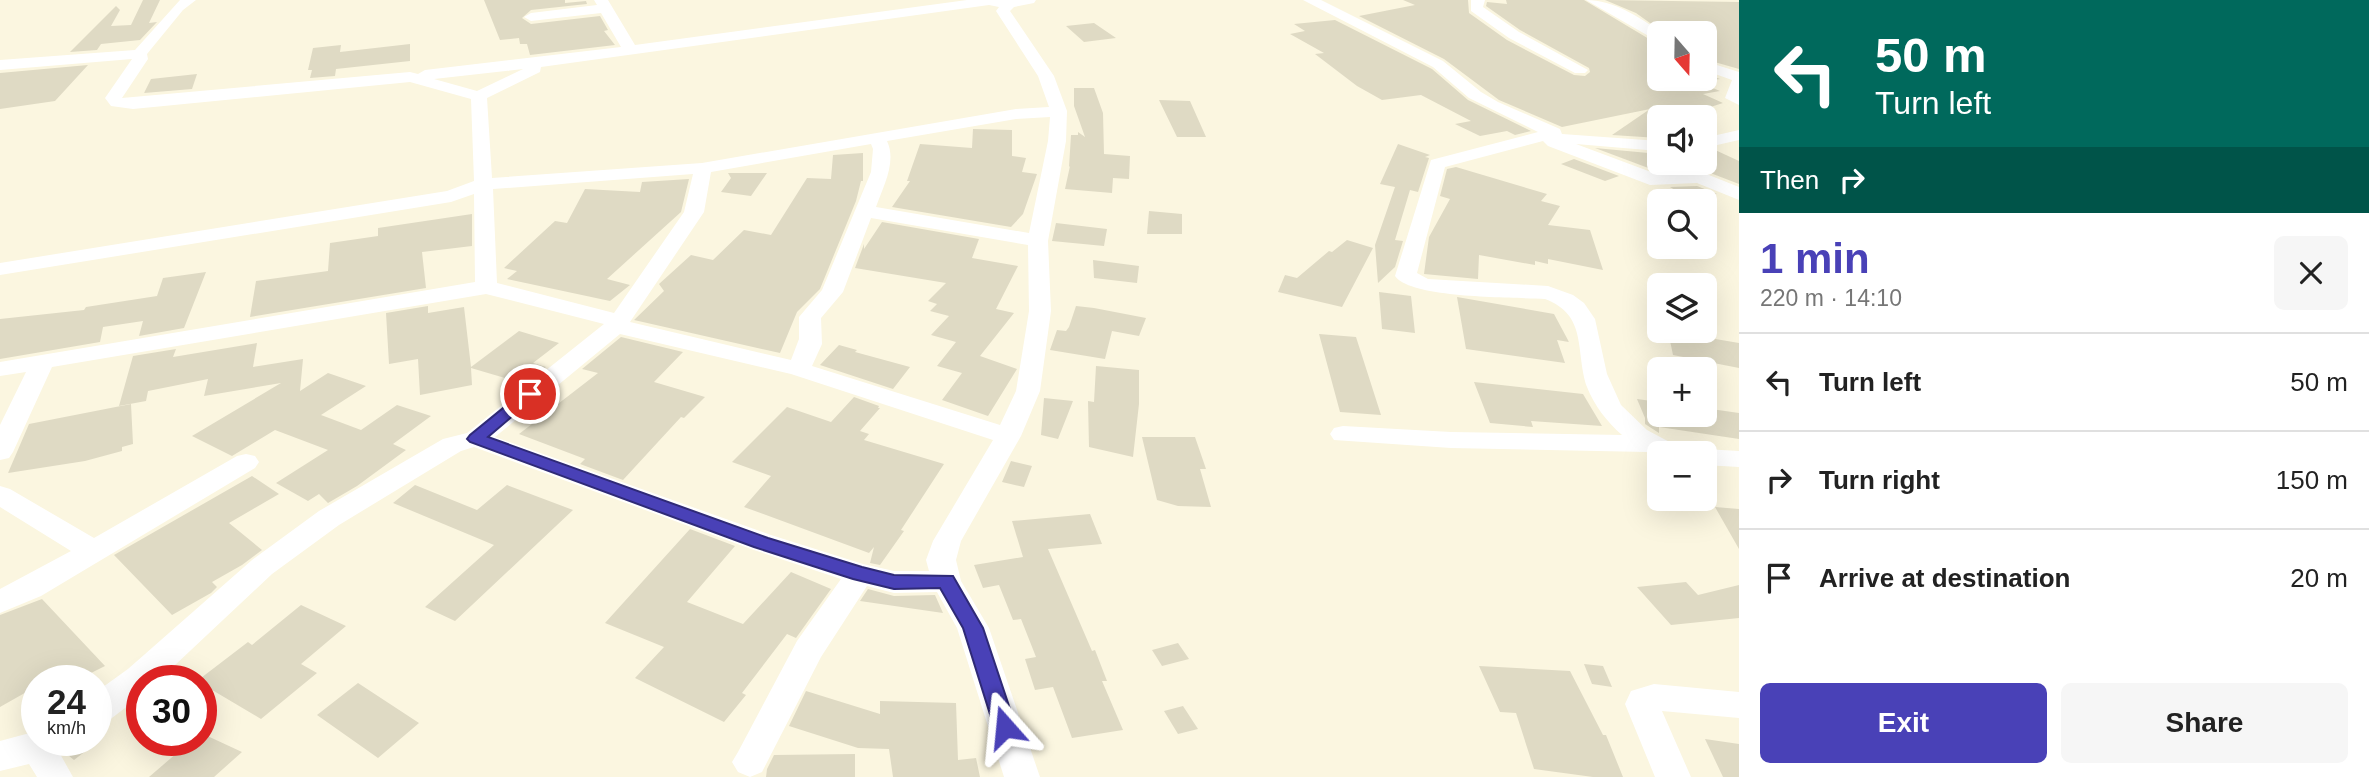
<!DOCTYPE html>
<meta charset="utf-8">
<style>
:root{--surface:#fff;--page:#f6f6f6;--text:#222;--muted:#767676;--line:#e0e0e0;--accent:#4941b7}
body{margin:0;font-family:Arial,sans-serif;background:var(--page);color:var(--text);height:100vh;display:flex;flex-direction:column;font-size:26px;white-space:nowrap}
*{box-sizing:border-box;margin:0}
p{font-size:23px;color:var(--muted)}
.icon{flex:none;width:38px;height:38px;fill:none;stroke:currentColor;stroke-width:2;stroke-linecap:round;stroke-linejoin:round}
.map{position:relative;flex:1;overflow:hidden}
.side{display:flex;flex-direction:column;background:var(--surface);width:630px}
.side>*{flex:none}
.guide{background:#00695c;color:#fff;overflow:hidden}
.needle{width:46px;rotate:160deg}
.fabs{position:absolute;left:1647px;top:21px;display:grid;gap:14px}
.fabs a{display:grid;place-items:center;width:70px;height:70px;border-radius:10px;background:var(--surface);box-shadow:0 7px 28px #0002;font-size:35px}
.speed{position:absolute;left:21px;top:665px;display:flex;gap:14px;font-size:35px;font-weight:700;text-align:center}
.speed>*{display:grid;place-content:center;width:91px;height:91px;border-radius:50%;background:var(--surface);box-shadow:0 7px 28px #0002;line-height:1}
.speed small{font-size:18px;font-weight:400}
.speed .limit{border:10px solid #d22;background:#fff;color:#111}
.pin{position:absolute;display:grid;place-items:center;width:60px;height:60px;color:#fff;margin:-30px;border:4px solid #fff;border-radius:50%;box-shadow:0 2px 7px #0007}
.me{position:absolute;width:77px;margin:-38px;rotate:342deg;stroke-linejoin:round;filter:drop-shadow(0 0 5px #0008)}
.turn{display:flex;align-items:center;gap:24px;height:147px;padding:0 21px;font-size:32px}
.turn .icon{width:91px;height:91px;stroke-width:2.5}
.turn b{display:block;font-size:49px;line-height:60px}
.then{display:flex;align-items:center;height:66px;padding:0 21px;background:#0003;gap:14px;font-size:26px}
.round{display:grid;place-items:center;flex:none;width:74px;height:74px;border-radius:10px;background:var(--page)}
.overview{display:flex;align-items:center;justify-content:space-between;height:119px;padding:0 21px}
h1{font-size:42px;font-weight:800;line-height:52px;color:var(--accent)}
.action{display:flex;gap:14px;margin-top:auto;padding:14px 21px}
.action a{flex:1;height:80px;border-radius:10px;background:var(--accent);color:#fff;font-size:28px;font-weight:800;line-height:80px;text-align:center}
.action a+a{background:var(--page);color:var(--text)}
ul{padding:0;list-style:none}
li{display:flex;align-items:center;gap:21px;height:98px;padding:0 21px;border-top:2px solid var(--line)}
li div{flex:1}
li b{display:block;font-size:26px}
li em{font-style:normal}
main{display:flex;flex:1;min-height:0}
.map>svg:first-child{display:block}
.building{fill:#dfdac4}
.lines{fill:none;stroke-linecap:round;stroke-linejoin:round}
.minor{fill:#fff;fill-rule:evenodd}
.route{fill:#4941b7;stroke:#2f2a77;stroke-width:2}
</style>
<main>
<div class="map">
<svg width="1739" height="777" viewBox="0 0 1739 777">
<rect width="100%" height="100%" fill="#fbf6e0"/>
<path class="building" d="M143 0H160L149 23 157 22 140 40 101 44 97 50 70 52 116 6 120 10 111 26 131 25Z
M484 0H565V3L586 1 587 4 531 10 522 18 531 24 600 16 608 30 604 31 615 45 530 55 527 44H520L519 38 500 40Z
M1403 0H1468L1469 13 1507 40 1574 75 1585 76 1590 72 1589 68 1520 30 1486 6 1487 2 1507 4 1506 0H1584L1659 45V79H1704V73L1720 79 1698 82 1720 91 1703 94 1723 103 1679 117H1659V138L1612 135 1650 109 1562 127 1499 100 1444 59 1359 16 1415 5Z
M1605 0 1739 2V69L1704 59V33H1664L1636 13Z
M1335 20 1432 69 1468 100 1531 131 1515 135 1507 131 1480 136 1455 124 1471 121 1421 95 1382 100 1357 86 1315 54 1324 53 1290 34 1305 31 1294 24Z
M1094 23 1116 38 1084 42 1066 26Z
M410 44V61L336 69 335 76 310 78 312 70H308L313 48 341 45 340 52Z
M88 65 55 101 0 109V73Z
M197 74 192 89 144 93 151 79Z
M1074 88H1094L1103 113 1104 154 1130 156 1129 179 1113 178 1112 193 1065 189 1070 166 1069 167 1071 135H1078V132L1085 137 1074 106Z
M1159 100 1190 101 1206 137H1177Z
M973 129 1012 130V156L1026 158 1022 172 1037 174 1023 214 1011 227 892 207 910 181H907L920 144 972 148Z
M1398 144 1430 155 1425 157 1429 158 1418 192 1410 190 1395 240 1403 241 1395 267 1378 283 1375 245 1395 187 1380 184Z
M1595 148 1659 154V163H1672L1685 169 1704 165V151L1713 149 1739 161V184L1700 169 1659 172Z
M863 153V181H861L856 201 820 289 797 312 780 353 634 320 664 291 659 284 691 255 713 260 744 230 771 235 807 178 831 179 833 155Z
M1574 159 1619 176 1605 181 1561 164Z
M1456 167 1547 194 1541 201 1560 206 1548 225 1590 230 1603 270 1548 259V264L1535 261V265L1479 255 1478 279 1424 274 1429 237 1450 199 1440 196 1447 169Z
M728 173H767L751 196 721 192 731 178Z
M689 179 681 212 607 279 630 285 610 301 507 279 517 271 504 268 555 221 567 223 585 189 640 192 642 182Z
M1697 186 1717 194 1687 197 1670 187Z
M1149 211 1182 214V234H1147Z
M472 214V246L422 252 426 288 250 317 256 281 328 271 330 243 378 236V228Z
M882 222 979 239 972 258 1018 266 996 309 1014 313 980 356 1017 369 988 416 942 400 962 373 937 366 956 342 931 335 949 316 930 311 937 304 928 301 946 283 855 268 864 244V249Z
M1056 223 1107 229 1104 246 1052 241Z
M1347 240 1373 248 1342 307 1278 292 1285 275 1297 278 1329 251 1332 252Z
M1093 260 1139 266 1137 283 1094 278Z
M206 272 184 328 139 336 143 321 103 327 100 342 0 359V319L84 310 86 307 157 296 163 278Z
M1379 292 1411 296 1415 333 1382 329Z
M1457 297 1554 314 1569 342 1557 340 1565 363 1466 349Z
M428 306V313L464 307 471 367 519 331 559 343 533 363 546 367 525 384 471 368 472 385 420 395 418 359 389 364 386 313Z
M1076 306 1094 308 1146 318 1139 336 1112 331 1105 359 1050 350 1057 330 1066 331 1069 327Z
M1668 331 1739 343V368L1673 355Z
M1319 334 1356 337 1381 415 1340 412Z
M621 337 683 352 654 382 705 397 684 418 681 417 623 480 580 464 585 459 519 434 598 373 582 369Z
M257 343 253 367 303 359 300 391 328 373 366 386 321 415 361 430 397 405 431 416 393 444 406 450 357 486 328 503 319 494 308 501 276 483 328 450 275 430 232 456 192 436 281 383 204 396 208 379 148 391 146 401 119 406 133 356 176 349 173 357Z
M839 345 857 350 855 352 910 367 893 389 820 365Z
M1096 366 1139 370V404L1133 457 1089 447 1088 401 1094 402Z
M1474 382 1583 394 1602 426 1531 421 1533 427 1490 423Z
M854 397 879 406 878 408H880L860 431 869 434 864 440 944 464 901 530 904 531 880 565 870 563 874 547 869 553 744 507 771 476 732 462 787 407 831 422Z
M1044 398 1073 401 1058 439 1041 435Z
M1637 399 1659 402V415H1704V408L1739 413V439L1659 427V433L1645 424V418Z
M131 404 133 444 122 447V451L85 461 8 473 29 424Z
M1142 437H1195L1206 469H1200L1211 507 1178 506 1157 500Z
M1011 461 1032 466 1024 487 1002 482Z
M252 476 279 494 229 523 262 550 242 565 212 582 217 587 211 593 172 615 114 555Z
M415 485 477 510 507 485 573 510 455 621 425 607 494 545 393 503Z
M1715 507 1739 509V549Z
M1090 514 1102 544 1048 549 1092 651 1095 650 1107 681H1102L1123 730 1072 738 1053 687 1035 690 1025 659 1036 657 1021 619 1013 620 999 585 983 588 974 565 1023 557 1012 521Z
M690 529 735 546 687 602 743 624 791 572 831 589 796 638 787 634 742 693 746 695 724 722 635 678 664 647 605 623Z
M1686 582 1698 595 1739 585V618L1671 625 1637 587Z
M868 589 894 596 935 595 943 613 860 601Z
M42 599 105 666 75 681H68L64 673 47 681H37V686L0 707V615Z
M301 605 346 626 301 664 317 673 261 719 197 681 248 642 252 645Z
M1178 643 1189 659 1162 666 1152 650Z
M1584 664 1603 666 1612 687 1592 684Z
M1479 666 1570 671 1603 735H1606L1623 777H1593L1534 769 1516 713 1500 712Z
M358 683 419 723 378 758 317 715Z
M806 691 880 714V701L956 703 958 760 976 758 980 777H893L889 749 858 748 789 726Z
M1183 706 1198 729 1178 734 1164 711Z
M201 733 242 752 214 777H149L192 740H201Z
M1705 739 1739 744V777H1723Z
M69 740H100L74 760 63 751Z
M855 754V777H766L767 769 774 755Z"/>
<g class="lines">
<path class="minor" d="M180 0H196L183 10 147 54 148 59 122 98 410 72 418 74 425 70 621 47 601 13 531 21 524 17 531 13 597 5 594 0H608L635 45 967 0H1036L1034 3 1014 7 1010 11 1054 76 1067 111 1066 141 1048 241 1051 311 1040 391 1021 436 961 541 956 560 961 581 989 628 1040 777H1004L957 628 937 592 894 593 867 586 821 657 762 772 750 777 738 772 732 762 738 752 797 641 841 579 751 549 474 447 461 451 339 525 272 574 158 681H142V695L108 721 96 725V692L128 669 252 560 319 511 443 439 467 433 604 324 486 294 52 367 13 452 9 458 0 460V425L26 372 0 376V362L475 282 474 194 451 202 0 275V263L447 191 474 181 471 99 410 82 133 109 111 106 105 98 132 59 0 70V60L135 50ZM989 5 999 7 996 11 1038 76 1049 107 1016 109 702 163 492 178 487 98 540 72 541 67ZM523 69 477 91 434 79ZM1050 117 1048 141 1029 233 876 207C883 187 897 162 887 141L1016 119ZM871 144 873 149 871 172 822 290 799 317V339L791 360 630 322 704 212 711 172ZM693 174 684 212 614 313 497 283 493 189ZM871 218 1028 245 1029 311 1016 391 1000 425 812 366 822 344 821 318 843 292ZM620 334 791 374 993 440 933 541 926 560 929 571H894L863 564 771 535 495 437Z
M1303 0H1321L1443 61 1481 92 1498 102 1560 129 1562 134 1659 141V151L1576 144 1659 175 1699 171 1739 187V200L1697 183 1650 185 1548 146 1543 141 1445 167 1417 273 1428 279 1548 286 1573 295 1584 303 1595 319 1607 374 1621 405 1647 430 1679 447 1683 453H1659V458L1647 452 1451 448 1334 440 1330 434 1334 428 1343 426 1451 432 1622 435C1607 422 1594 405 1587 387 1575 351 1588 315 1545 299 1515 297 1411 299 1395 276L1431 160 1538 132 1469 98 1433 67Z
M1471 0H1485L1483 7 1519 32 1588 70 1585 73H1575L1509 38 1471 11Z
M1586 0C1614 0 1639 17 1662 33H1659V42Z
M1704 61 1739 72V105L1725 98 1732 80 1704 70Z
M1739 130V140L1704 148V138Z
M1704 449 1739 451V467L1704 465V453H1693Z
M246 454 255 456 259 462 255 468 41 596 0 613V589L71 551 0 507V486L10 489 94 538 237 456Z
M1654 684 1739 692V718L1662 711 1691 777H1655L1625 704 1631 691Z
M37 731V740H67L59 752 73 777H37L29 764 0 771V741Z"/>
</g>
<path class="route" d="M530 389 538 394 535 397 488 437 768 538 862 567 894 575 953 576 983 628 1016 727 1013 734 1005 737 998 734 994 727 963 628 940 588 894 589 853 579 754 547 470 442 467 439 470 435 524 391Z"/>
</svg>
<div class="fabs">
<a><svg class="needle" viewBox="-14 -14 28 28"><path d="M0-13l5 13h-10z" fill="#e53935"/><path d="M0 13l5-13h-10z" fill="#767676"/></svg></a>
<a><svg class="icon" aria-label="sound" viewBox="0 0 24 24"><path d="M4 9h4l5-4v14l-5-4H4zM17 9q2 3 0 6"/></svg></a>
<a><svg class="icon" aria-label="search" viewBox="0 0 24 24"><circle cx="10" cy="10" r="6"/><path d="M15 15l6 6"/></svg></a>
<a><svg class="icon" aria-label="layers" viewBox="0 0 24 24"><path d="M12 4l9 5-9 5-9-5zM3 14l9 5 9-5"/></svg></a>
<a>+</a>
<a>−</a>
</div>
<div class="speed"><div>24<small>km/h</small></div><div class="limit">30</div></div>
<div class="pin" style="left:530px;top:394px;background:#d93025"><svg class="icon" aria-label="arrive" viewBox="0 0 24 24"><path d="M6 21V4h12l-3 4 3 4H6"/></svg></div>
<svg class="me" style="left:1005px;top:727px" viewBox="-20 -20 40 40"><path d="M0-17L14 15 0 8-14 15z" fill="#4941b7" stroke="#fff" stroke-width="4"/></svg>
</div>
<section class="side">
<div class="guide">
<div class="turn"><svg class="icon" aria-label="left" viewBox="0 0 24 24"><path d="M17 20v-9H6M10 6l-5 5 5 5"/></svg><div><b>50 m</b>Turn left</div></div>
<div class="then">Then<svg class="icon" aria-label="right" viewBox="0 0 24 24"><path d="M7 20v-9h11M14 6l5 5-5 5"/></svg></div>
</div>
<div class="overview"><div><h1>1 min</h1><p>220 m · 14:10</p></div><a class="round"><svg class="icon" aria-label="close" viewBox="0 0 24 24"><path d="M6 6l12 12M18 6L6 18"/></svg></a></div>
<ul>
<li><svg class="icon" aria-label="left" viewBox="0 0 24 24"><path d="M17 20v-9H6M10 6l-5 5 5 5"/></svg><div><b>Turn left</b></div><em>50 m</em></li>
<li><svg class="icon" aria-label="right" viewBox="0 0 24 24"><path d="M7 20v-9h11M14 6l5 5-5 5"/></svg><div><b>Turn right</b></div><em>150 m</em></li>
<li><svg class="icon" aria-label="arrive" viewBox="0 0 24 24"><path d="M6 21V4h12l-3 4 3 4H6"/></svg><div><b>Arrive at destination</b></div><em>20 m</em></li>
</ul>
<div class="action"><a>Exit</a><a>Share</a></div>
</section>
</main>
